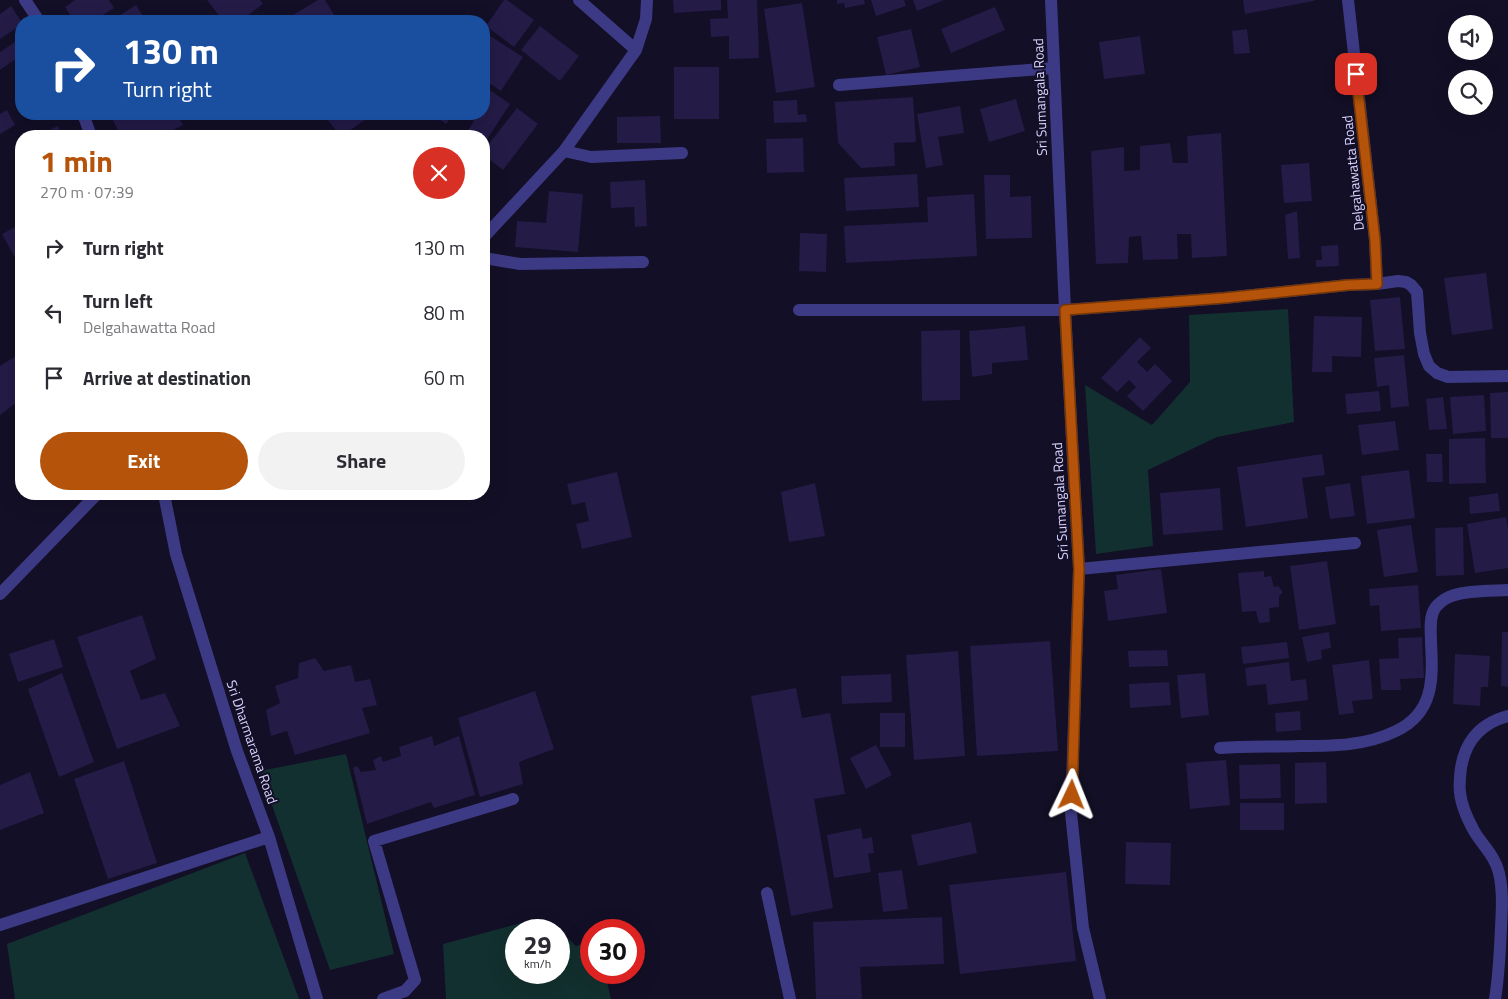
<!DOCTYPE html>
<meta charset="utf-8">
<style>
:root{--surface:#fff;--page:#f2f2f3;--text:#2b2b33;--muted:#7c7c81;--accent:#b45309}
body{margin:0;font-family:"Titillium Web",sans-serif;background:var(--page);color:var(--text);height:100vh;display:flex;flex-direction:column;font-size:19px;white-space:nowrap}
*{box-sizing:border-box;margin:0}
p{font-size:16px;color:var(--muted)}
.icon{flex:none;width:28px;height:28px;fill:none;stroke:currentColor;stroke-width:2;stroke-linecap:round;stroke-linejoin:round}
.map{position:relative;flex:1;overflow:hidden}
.details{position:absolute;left:15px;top:130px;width:475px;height:370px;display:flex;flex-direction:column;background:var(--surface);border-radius:20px;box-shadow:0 5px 20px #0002}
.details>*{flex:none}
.banner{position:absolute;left:15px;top:15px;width:475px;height:105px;border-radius:20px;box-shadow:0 5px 20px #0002;background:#1a4fa0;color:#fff;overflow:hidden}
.tools{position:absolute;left:1448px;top:15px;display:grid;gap:10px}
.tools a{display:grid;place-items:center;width:45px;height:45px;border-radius:50%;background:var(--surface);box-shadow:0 5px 20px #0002;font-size:25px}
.speed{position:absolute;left:505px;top:919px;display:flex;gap:10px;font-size:25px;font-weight:700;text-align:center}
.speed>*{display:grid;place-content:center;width:65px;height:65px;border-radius:50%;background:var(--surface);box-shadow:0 5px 20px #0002;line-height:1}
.speed small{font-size:12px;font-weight:400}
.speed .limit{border:8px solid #d22;background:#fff;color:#111}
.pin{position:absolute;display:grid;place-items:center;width:42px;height:42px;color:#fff;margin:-21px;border-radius:10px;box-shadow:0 2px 8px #0006}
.me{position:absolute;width:55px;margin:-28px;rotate:2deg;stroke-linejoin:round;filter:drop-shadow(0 0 4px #0008)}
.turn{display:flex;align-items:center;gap:18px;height:105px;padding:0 25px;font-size:22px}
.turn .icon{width:65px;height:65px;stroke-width:2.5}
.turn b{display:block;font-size:35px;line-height:42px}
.round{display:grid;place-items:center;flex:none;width:52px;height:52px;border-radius:26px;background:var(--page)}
.head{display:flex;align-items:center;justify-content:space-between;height:85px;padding:0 25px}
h1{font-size:30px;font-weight:700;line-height:38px;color:var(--accent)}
.button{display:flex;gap:10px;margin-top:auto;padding:10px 25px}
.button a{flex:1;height:58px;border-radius:30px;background:var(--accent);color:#fff;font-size:20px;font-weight:700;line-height:58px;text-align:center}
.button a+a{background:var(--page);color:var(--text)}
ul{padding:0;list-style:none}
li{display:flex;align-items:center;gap:15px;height:65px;padding:0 25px}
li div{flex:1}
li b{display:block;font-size:19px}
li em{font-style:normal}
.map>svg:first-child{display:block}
.green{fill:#12302f;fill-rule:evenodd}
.building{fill:#241b47}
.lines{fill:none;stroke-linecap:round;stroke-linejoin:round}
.minor{stroke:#3d3a85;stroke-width:12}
.route-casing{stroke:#753606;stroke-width:12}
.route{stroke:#b45309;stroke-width:9}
.labels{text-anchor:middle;stroke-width:4;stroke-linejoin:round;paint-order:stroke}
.street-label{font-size:14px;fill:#d9d4ff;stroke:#130f26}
</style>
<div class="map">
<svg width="1508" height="999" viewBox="0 0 1508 999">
<rect width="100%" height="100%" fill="#130f26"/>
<path class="green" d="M1288 309 1294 422 1217 437 1148 470 1153 546 1096 554 1085 385 1152 425 1190 382 1189 315Z
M346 754 394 954 330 970 260 771Z
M245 853 299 999H15L7 944Z
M521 923 557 928 576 946 591 941V972L605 973 611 999H446L443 944ZM516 930H559V972H516Z"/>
<path class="building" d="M75 0H109L114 8 93 21H74L65 7Z
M207 0H260L263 4 240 21H223Z
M318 0H325L338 21H283Z
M504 0H507L534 20 514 47 486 26Z
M673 0H721V10L674 13Z
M727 0H757L759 58 729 59V36L711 37 710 19 728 18Z
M837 0H864L865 4 845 8 844 3 837 4Z
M871 0H904L906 6 876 16Z
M913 0H944L917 11Z
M1243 0H1314V1L1245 14Z
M802 3 815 87 776 93 764 9Z
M136 5 146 21H111Z
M11 6 21 21V25L0 39V14Z
M995 7 1005 30 951 53 941 29Z
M540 26 579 56 560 81 521 50Z
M911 29 920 67 886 75 877 37Z
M1247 29 1250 53 1234 54 1232 31Z
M484 32 523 57 501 91 484 80Z
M1140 36 1145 74 1104 79 1099 42Z
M21 38V55L0 70V52Z
M674 67H719V119H674Z
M484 86 510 104 484 144V136L465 135 474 121 463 114H484Z
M913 97 916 142 894 143 895 166 861 168 838 143 835 102Z
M1016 99 1025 131 989 142 980 109Z
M797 100 798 115 806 114 807 122 774 123 773 101Z
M960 106 964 133 938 137 943 165 926 168 917 114Z
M517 108 538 124 503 170 484 155V150Z
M7 110 15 125 0 134V114Z
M110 114H177L183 125 161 136H121Z
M329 114H373L342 136H340L325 116Z
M432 114H454L446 124Z
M660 116 661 143H617V117Z
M58 126 63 136H37Z
M1221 133 1227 256 1192 258 1191 234H1177L1178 259 1143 260 1141 236 1129 237 1128 263 1096 264 1091 151 1124 147V171L1140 170V146L1170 143 1173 163H1188L1187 136Z
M803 138 804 172 767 173 766 139Z
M1309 163 1312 201 1284 203 1281 165Z
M917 174 919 207 846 211 844 178Z
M984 175H1010V197L1031 196 1032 238 986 239Z
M645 180 647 226 635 227 634 207 611 208 610 182Z
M549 191 583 194 578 252 515 247 517 221 546 223Z
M974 194 977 256 846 263 844 226 928 222 927 197Z
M1297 211 1300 258 1288 259 1285 215Z
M21 224V252L14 256 2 234Z
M800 233 827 234 826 272 799 271Z
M1338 245 1339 266 1316 267V260H1322L1321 246Z
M1486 273 1493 329 1452 335 1444 278Z
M21 297V312L15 301Z
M1400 297 1405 349 1375 351 1370 300Z
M1314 316 1362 317 1361 357 1332 356V372H1312Z
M1025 326 1028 360 992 363V374L972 377 969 331Z
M960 330V400L922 401 921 331Z
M1140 337 1151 348 1137 362 1147 372 1155 364 1172 381 1143 411 1127 396 1136 387 1129 380 1117 392 1101 378Z
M21 353V399L0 415V366Z
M1404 355 1409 406 1391 408 1389 385 1377 387 1374 358Z
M1379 391 1381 411 1347 414 1345 394Z
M1508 392V438H1491L1490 393Z
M1484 395 1486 431 1453 434 1450 397Z
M1443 397 1447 429 1429 430 1426 399Z
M1395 421 1399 450 1362 455 1358 425Z
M1485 438 1486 483 1449 484V439Z
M1322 454 1325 475 1302 478 1308 518 1246 527 1237 467Z
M1426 454H1442L1443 482H1427Z
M1409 470 1415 518 1367 524 1361 476Z
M617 472 632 537 582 549 576 524 589 521 585 502 572 505 567 484Z
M815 483 825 536 789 542 781 492Z
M1350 483 1355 516 1330 519 1325 487Z
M1220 488 1223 530 1163 535 1160 493Z
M1498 493 1500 511 1470 514 1469 497Z
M1506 517 1508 529V568L1475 573 1467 524Z
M1411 525 1418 572 1384 577 1377 530Z
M1463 527 1464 575 1436 576 1435 528Z
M1327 561 1336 624 1299 630 1290 566Z
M1161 569 1167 613 1108 621 1104 591 1118 589 1116 575Z
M1264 571V577L1271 576 1274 587 1278 586 1283 592 1279 596V607L1269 608 1270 622 1259 623 1256 611 1242 612 1238 573Z
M1418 585 1421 628 1381 631 1379 605 1370 606 1369 589Z
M142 615 156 659 130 671 141 700 165 693 180 726 117 749 77 637Z
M1329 632 1331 648 1321 650 1322 659 1307 662 1302 637Z
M1502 632H1508V687L1501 686Z
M1422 637 1424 678 1400 679 1401 690H1381L1379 659 1399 658 1398 638Z
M54 639 63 667 18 682 9 654Z
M1050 641 1058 751 977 756 970 646Z
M1287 642 1289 658 1243 664 1241 647Z
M1167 650 1168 666 1129 667 1128 651Z
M958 651 965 756 914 760 906 655Z
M1455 654 1490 656 1488 687H1481L1480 706 1453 704Z
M315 658 324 671 351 665 355 682 370 679 377 705 362 708 370 733 295 755 287 731 271 736 266 710 280 703 275 686 298 678 299 663Z
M1369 660 1373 699 1352 701 1354 713 1339 715 1332 665Z
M1289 662 1291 681 1306 679 1308 700 1268 705 1266 684 1247 686 1245 668Z
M62 673 94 762 59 777 28 689Z
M1205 673 1209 715 1181 718 1177 675Z
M891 674 892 702 842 704 841 676Z
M1169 682 1171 705 1130 708 1129 684Z
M796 688 802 718 830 713 845 794 814 799 833 908 791 916 751 696Z
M535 691 554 749 519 762 523 784 480 797 458 718Z
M1300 711 1301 730 1276 732 1275 713Z
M880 713H905V747H880Z
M432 736 434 746 459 736 475 795 434 808 431 802 367 824 353 768 357 766 361 772 376 770 373 760 381 756 383 762 401 756 399 747Z
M876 745 892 775 866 789 850 758Z
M1226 760 1230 805 1190 809 1186 763Z
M124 761 157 863 108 879 74 779Z
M1326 762 1327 803 1295 804V763Z
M1280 764 1281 798 1240 799 1239 765Z
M30 772 44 813 0 830V785Z
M1240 803H1284V830H1240Z
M971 822 977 853 918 866 911 835Z
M861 828 863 839 872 837 874 853 868 854 871 872 834 878 827 835Z
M1126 842 1171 843 1170 885 1125 884Z
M902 870 908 909 883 912 878 873Z
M1066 872 1076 961 960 974 949 885Z
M942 917 944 964 860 967 862 999H816L813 922Z"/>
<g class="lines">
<path class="minor" d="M25 0 39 21
M579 0 636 50 646 19 647 0
M1051 0 1065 310 1079 569 1071 813 1083 928 1100 999
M1348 0 1375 240 1377 284
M839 85 1053 68
M83 114 91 136
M564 151 591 157 682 153
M484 237 564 151 636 50
M484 258 520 264 643 262
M799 310H1065L1224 298 1348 285 1377 284 1398 281 1406 282 1411 285 1417 292 1420 333 1424 354 1429 366 1437 373 1448 377 1508 376
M164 494 176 554 237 751 269 837 317 999
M1079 569 1355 543
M0 594 97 494
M1220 748C1247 746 1273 747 1300 746 1332 746 1366 746 1396 731 1434 713 1433 679 1431 643 1431 633 1429 619 1434 610 1436 606 1442 601 1445 599 1459 590 1491 591 1508 590
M767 893 790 999
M0 925 269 837
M383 999 405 991 415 980 374 841 513 799
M1495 999C1499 975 1500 951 1501 927 1502 909 1503 890 1499 873 1495 856 1483 846 1474 831 1468 820 1461 805 1460 792 1459 787 1460 782 1460 777 1462 746 1477 724 1508 716"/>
</g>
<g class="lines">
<defs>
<path id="route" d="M1072 795 1079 569 1065 310 1224 298 1348 285 1377 284 1375 240 1356 74"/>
</defs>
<use href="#route" class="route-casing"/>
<use href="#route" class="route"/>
</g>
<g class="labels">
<g class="street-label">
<text transform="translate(1040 97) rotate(-92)" y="5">Sri Sumangala Road</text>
<text transform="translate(1353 173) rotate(-96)" y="5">Delgahawatta Road</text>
<text transform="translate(1060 501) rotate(-93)" y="5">Sri Sumangala Road</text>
<text transform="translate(252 742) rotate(71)" y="5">Sri Dharmarama Road</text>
</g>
</g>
</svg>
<div class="tools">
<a><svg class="icon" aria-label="sound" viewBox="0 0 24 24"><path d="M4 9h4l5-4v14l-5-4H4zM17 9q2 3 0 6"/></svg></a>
<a><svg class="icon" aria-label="search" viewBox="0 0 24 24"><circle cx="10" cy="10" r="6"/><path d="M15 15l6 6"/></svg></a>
</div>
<div class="speed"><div>29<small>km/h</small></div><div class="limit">30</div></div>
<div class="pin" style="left:1356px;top:74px;background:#d93025"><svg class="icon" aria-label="arrive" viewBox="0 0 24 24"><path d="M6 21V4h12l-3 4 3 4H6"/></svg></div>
<svg class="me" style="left:1072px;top:795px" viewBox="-20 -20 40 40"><path d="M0-17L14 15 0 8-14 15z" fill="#b45309" stroke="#fff" stroke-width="4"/></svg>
<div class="banner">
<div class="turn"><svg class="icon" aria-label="right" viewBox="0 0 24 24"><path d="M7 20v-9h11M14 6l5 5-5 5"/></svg><div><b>130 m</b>Turn right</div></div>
</div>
<section class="details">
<div class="head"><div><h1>1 min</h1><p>270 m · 07:39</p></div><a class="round" style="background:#d93025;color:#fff"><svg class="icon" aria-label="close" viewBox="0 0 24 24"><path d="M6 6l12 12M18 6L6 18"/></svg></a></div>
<ul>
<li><svg class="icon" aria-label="right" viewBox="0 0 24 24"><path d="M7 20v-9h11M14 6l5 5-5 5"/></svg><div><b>Turn right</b></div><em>130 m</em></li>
<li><svg class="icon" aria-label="left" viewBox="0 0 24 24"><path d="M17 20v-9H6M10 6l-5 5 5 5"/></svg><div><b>Turn left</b><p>Delgahawatta Road</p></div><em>80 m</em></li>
<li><svg class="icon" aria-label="arrive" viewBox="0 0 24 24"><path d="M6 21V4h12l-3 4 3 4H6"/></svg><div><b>Arrive at destination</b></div><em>60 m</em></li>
</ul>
<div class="button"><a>Exit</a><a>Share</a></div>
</section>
</div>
